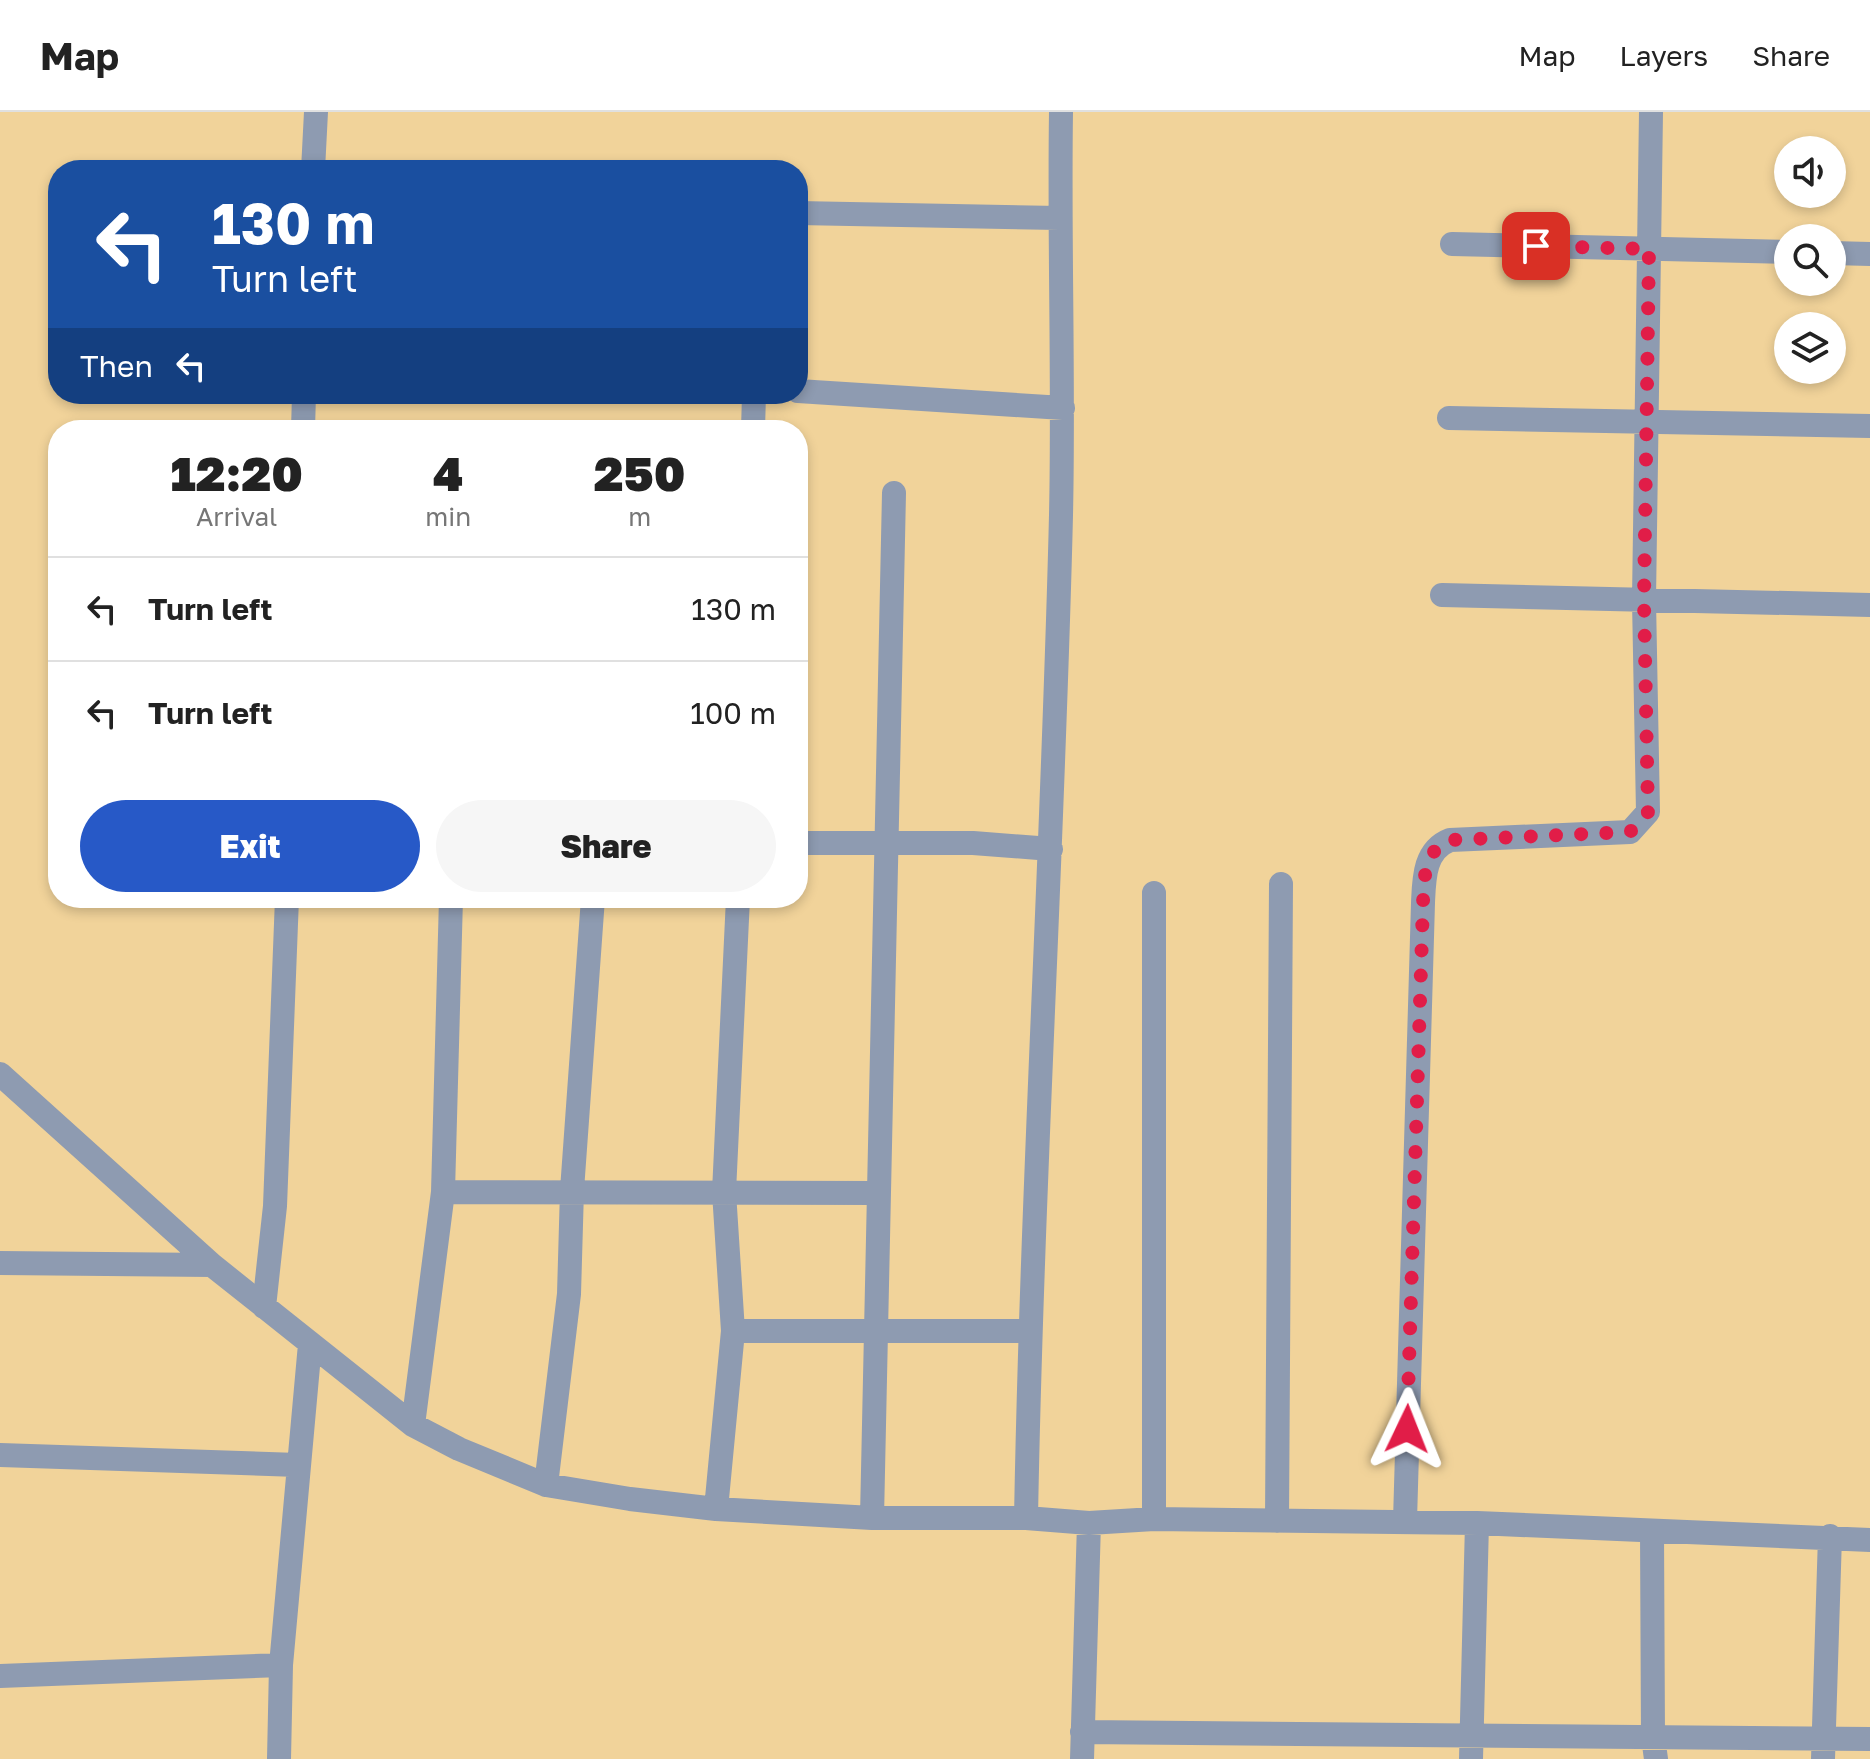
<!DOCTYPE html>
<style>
:root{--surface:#fff;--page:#f6f6f6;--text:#222;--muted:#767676;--line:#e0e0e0;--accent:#2759c7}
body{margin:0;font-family:"Golos Text",sans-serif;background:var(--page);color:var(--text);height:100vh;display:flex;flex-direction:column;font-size:30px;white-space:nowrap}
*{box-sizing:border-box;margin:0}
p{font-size:26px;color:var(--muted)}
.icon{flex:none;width:44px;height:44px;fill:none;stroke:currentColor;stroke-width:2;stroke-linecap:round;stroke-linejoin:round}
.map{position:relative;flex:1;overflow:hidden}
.panel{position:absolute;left:48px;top:308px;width:760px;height:488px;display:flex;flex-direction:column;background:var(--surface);border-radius:32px;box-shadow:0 4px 12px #0003}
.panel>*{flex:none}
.guide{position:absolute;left:48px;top:48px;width:760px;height:244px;border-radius:32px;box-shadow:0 4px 12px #0003;background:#1a4fa0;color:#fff;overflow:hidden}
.fabs{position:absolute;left:1774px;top:24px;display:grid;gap:16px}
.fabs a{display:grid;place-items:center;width:72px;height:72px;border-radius:50%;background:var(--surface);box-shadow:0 4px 12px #0003;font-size:40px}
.pin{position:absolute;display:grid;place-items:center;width:68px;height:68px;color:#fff;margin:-34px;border-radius:16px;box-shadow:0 4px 12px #0006}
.me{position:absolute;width:88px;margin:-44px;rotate:2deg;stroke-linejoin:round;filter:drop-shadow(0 0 6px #0008)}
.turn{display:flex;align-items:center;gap:28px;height:168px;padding:0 32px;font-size:36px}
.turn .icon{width:104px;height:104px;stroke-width:2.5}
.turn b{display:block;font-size:56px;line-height:68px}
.then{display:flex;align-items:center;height:76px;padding:0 32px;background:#0003;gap:16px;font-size:30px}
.eta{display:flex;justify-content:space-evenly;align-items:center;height:136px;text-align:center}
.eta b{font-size:48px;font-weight:800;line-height:56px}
.button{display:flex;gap:16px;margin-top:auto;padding:16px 32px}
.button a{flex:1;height:92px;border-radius:48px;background:var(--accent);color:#fff;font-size:32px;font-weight:800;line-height:92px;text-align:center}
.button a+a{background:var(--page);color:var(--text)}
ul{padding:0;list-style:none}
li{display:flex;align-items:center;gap:24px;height:104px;padding:0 32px;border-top:2px solid var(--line)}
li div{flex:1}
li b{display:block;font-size:30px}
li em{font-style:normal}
header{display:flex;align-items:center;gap:48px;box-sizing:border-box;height:112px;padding:0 40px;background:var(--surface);border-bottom:2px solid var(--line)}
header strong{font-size:38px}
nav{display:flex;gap:44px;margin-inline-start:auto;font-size:28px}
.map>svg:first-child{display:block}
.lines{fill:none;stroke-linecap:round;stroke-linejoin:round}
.minor{stroke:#8e9bb1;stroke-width:24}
.route{stroke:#e11d48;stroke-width:14;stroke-dasharray:0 25.2}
</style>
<header>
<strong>Map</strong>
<nav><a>Map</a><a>Layers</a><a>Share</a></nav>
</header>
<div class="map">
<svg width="1870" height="1647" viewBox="0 0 1870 1647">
<rect width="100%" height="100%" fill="#f1d39a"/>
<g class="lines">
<path class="minor" d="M313 58 316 0
M798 101 1059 106
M1452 132 1788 140
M1832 141 1870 142
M798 279 1063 296
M1449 306 1870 314
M303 318 304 282
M753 318 754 282
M1442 483 1870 493
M798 731H973L1051 737
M1154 781V1407
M0 962 212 1153 413 1313 459 1337 546 1373 630 1387 716 1397 872 1406H1026L1089 1411 1154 1407 1477 1411 1870 1428
M443 1080 878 1081
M0 1151 212 1153
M264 1195 275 1094 287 786
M733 1219H1029
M413 1313 443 1080 451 786
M0 1343 298 1353
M546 1373 569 1182 572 1078 593 786
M716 1397 733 1219 724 1080 738 786
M872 1406 894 381
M1026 1406C1032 1072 1053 738 1061 403 1064 269 1059 134 1061 0
M1277 1409 1281 772
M1405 1409 1423 791C1424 767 1424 738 1450 728L1630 720 1648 700 1644 488 1651 0
M1652 1420 1653 1625 1656 1647
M0 1564 281 1553
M1082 1620 1870 1627
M279 1647 281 1553 310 1232
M1082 1647 1089 1411
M1471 1647 1477 1411
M1823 1647 1830 1424"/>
</g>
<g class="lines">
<path class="route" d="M1407 1317 1423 791C1424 766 1424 738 1450 728L1630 720 1648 700 1644 488 1649 137 1536 134"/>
</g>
</svg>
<div class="fabs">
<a><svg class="icon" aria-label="sound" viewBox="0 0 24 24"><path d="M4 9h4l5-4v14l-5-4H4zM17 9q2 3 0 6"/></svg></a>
<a><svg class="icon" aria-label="search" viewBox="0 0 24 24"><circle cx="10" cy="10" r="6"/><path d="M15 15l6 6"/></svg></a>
<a><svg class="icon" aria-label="layers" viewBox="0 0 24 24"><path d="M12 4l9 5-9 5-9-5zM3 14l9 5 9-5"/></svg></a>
</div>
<div class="pin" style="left:1536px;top:134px;background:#d93025"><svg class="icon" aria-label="arrive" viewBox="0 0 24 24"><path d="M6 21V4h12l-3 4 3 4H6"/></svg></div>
<svg class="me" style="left:1407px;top:1317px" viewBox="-20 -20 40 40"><path d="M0-17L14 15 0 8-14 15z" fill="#e11d48" stroke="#fff" stroke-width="4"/></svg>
<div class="guide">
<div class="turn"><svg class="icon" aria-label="left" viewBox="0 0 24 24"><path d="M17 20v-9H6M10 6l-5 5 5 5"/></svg><div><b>130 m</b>Turn left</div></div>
<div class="then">Then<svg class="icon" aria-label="left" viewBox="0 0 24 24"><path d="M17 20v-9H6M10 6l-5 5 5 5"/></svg></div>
</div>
<section class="panel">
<div class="eta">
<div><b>12:20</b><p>Arrival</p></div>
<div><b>4</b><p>min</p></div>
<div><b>250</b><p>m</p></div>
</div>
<ul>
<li><svg class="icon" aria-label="left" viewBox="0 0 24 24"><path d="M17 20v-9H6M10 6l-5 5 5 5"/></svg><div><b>Turn left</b></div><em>130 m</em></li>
<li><svg class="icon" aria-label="left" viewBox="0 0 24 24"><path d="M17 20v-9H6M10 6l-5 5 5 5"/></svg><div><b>Turn left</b></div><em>100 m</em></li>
</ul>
<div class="button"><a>Exit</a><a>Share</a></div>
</section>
</div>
